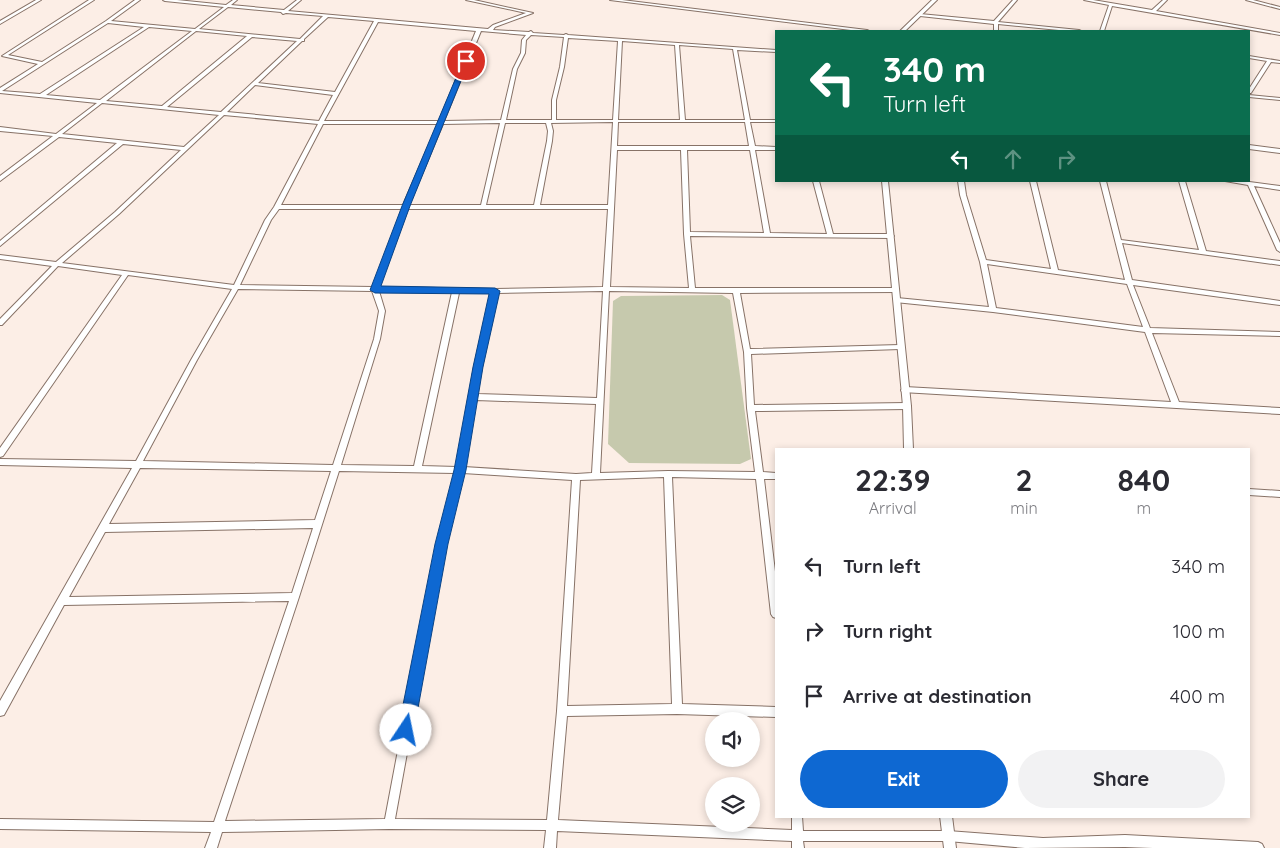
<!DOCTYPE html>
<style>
:root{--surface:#fff;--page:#f2f2f3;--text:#2b2b33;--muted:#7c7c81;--accent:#0e68d2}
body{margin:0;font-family:Quicksand,sans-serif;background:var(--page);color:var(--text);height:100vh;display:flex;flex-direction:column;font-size:19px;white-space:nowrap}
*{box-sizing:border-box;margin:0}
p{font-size:16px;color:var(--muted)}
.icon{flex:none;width:28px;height:28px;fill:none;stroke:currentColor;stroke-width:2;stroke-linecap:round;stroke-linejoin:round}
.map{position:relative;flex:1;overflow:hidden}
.panel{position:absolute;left:775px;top:448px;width:475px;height:370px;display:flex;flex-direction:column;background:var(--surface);border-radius:0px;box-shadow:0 2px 8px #0003}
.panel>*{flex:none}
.guide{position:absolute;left:775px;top:30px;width:475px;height:152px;border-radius:0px;box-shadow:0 2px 8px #0003;background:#0b6e4f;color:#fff;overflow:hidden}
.tools{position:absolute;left:705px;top:712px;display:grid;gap:10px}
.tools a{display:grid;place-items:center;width:55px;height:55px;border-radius:50%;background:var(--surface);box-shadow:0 2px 8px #0003;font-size:25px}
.pin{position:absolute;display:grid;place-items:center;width:42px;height:42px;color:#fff;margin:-21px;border:2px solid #fff;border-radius:50%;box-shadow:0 1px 5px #0007}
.me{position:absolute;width:55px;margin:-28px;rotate:11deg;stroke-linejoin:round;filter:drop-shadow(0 0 4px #0008)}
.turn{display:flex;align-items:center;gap:18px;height:105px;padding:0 25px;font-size:22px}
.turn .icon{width:65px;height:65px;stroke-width:2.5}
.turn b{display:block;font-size:35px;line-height:42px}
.lanes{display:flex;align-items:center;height:48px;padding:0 25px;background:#0003;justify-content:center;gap:25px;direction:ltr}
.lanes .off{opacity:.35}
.eta{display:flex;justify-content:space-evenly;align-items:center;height:85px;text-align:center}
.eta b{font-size:30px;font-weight:700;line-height:35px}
.action{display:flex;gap:10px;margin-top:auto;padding:10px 25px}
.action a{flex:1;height:58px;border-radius:30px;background:var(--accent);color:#fff;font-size:20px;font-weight:700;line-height:58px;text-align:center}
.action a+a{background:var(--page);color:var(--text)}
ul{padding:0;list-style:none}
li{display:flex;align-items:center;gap:15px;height:65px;padding:0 25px}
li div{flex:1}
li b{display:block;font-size:19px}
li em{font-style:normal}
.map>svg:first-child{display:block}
.green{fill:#c6c9ad}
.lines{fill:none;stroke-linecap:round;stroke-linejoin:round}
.minor-casing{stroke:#877267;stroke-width:2}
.tertiary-casing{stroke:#877267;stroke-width:2}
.minor{fill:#fff;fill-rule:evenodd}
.tertiary{fill:#fff;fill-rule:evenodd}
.route{fill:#0e68d2;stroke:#094488}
</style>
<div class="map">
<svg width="1280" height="848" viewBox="0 0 1280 848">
<rect width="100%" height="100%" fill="#fceee6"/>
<path class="green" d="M722 295 730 300 751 459 740 464 629 463 608 444 613 301 621 296Z"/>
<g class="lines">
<defs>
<path id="minor" d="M36 0H41L0 24V21Z
M89 0H94L8 55 42 62 106 21 135 0H140L111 21 195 29 224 7 165 1 163 0H177L226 5 233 0H237L231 5 284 10 297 0H301L288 11 488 29 493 25 526 13 466 0H474L533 13 495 27 493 30 529 32 531 31 533 33 564 35 566 34 568 35 776 50V52L737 50 750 120H776V122H750L755 146 776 147V150H755L770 233 827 234 813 181H819L833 234H891L894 236 891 238 690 236 695 288H896L899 290 896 292 740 293 750 349 900 345 903 347 900 349 751 354 754 405 907 403 911 406 907 409 755 411 763 472 776 473V479H764L776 580V618L773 617 771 614 756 479 672 477 682 704 776 707V717L677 714 567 716 558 820 792 830V816H802L803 831H948L1043 838 1125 835 1258 842 1262 844 1264 848H1153L1125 847 1025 848 948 841H803L804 848H792V841L557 831 556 848H544L546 830 389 829 222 832 217 848H205L211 832 0 829V819L214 822 289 601 64 605 4 715 0 716V701L132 468 0 465V459L136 461 191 360 232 289 128 275 3 456 0 457V448L122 275 58 266 2 325H0V319L52 266 0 259V255L56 262 115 212 181 150 123 144 0 246V241L117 143 59 137 0 181V176L53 136 0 131V127L56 134 97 103 0 93V88L38 64 2 56ZM228 7 281 12 283 14 286 13 323 16 300 39 199 29ZM328 17 374 21 335 92 258 83 302 41H304V39ZM378 22 476 31 439 121H324ZM108 23 144 27 40 94 2 91ZM149 27 192 31 100 100 46 95ZM196 31 247 36 162 106 106 101ZM481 31 526 35 522 40 521 53 513 69 501 120 444 121ZM531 35 564 37 560 67 552 100V120H506L517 69 525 53 526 40ZM252 37 297 41 221 112 167 107ZM568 38 618 41 613 120H556V100L564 67ZM622 41 675 45 680 120H618ZM679 45 733 49 745 120H685ZM255 85 333 95 319 121 227 112ZM102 103 219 115 184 147 62 134ZM224 115 318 124 274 207 265 220 234 285 62 263 119 214ZM613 122 608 205H540L552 141 553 131 551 123ZM618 122H745L749 146H617ZM500 123 481 205H409L443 124ZM505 123H546L548 131 547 141 534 205H486ZM323 124H438L403 205H281ZM617 150H681L684 234 689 288 610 287ZM687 150H750L764 233 690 232ZM279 209H402L373 287 240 285 271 220ZM408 209H608L603 287 495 289 379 287ZM238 289 372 291 379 311 374 339 333 465 143 461 197 360ZM379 291 452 292 414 466 341 465 380 339 385 311ZM603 291 597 398 477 394 482 367 498 293ZM609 291 733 293 744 352 747 408 755 472 668 471 600 473ZM459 293H491L474 367 457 467 422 466ZM476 400 596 404 592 473 576 474 464 467ZM140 468 331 471 315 520 109 524ZM339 471 455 473 437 544 385 819 225 821 299 597ZM463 473 572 480 557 711 547 820 395 819 445 544ZM664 477 672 704 567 706 580 480ZM313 528 292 593 69 597 105 532Z
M610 0H622L867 30 869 31H859Z
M1013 0H1017L998 22 1079 30 1081 31H1069L998 24V31H994V24L920 16 918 15 920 14 994 21Z
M1084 0H1093L1152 10 1163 0H1167L1156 11 1280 33V35L1112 6 1104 31H1100L1109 5Z
M1246 0H1253L1280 7V9Z
M1249 56 1280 61V63L1271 62 1251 93H1249V89L1267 61 1249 58Z
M1249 95 1280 98V100L1249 97Z
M1249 145 1280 149V153L1249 149Z
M958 181H964L966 195 986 260 1051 269 1030 181H1036L1058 270 1125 280 1100 181H1106L1121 240 1199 250 1179 181H1185L1206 251 1280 261V265L1122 243 1132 280 1280 301V305L1133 285 1150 328 1280 332V336L1152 333 1179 402 1280 408V414L902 392 901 390 905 387 1171 402 1145 332 993 312 895 302 894 300 895 298H897L989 307 980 262 960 195ZM987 264 1127 284 1143 327 996 308Z
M1225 181H1242L1280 186V190L1254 186 1280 243V252L1277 250 1248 185Z
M1249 489 1280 491V497L1249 495Z"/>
<path id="tertiary" d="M932 0H937L905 31H900Z
M882 181H888L911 406 913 449H904L903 406Z
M940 816H952L956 848H944Z"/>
</defs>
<use href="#minor" class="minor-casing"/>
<use href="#tertiary" class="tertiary-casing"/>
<use href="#minor" class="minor"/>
<use href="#tertiary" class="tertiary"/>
</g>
<path class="route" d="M466 59 469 61 410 206 381 286 495 288 500 291 483 367 466 470 448 544 414 730 412 736 406 738 401 736 398 730 435 544 454 470 473 367 489 294 375 293 370 290 402 206 463 61Z"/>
</svg>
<div class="tools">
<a><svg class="icon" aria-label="sound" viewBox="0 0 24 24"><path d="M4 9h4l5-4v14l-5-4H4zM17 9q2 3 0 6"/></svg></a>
<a><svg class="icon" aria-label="layers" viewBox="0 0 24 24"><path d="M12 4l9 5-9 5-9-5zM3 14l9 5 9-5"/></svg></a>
</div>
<div class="pin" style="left:466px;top:61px;background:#d93025"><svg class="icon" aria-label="arrive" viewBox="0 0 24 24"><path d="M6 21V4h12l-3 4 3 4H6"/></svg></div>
<svg class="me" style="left:406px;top:730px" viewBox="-20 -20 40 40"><circle r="19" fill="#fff"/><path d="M0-13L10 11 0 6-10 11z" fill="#0e68d2"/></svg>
<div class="guide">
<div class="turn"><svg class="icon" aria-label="left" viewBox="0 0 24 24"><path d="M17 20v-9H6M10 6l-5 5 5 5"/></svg><div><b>340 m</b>Turn left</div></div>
<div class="lanes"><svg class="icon" aria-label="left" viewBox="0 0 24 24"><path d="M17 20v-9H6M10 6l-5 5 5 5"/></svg><svg class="icon off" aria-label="ahead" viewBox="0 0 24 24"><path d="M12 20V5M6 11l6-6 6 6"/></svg><svg class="icon off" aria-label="right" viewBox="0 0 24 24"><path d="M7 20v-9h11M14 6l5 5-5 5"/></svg></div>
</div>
<section class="panel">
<div class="eta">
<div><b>22:39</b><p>Arrival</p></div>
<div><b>2</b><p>min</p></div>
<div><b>840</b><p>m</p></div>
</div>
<ul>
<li><svg class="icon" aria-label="left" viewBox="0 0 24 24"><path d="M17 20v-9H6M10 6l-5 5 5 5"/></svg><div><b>Turn left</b></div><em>340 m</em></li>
<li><svg class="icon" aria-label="right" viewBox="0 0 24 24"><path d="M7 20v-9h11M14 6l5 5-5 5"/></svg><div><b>Turn right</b></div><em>100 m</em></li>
<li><svg class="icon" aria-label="arrive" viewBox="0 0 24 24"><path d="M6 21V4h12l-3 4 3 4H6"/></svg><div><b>Arrive at destination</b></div><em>400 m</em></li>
</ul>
<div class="action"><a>Exit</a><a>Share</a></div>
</section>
</div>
